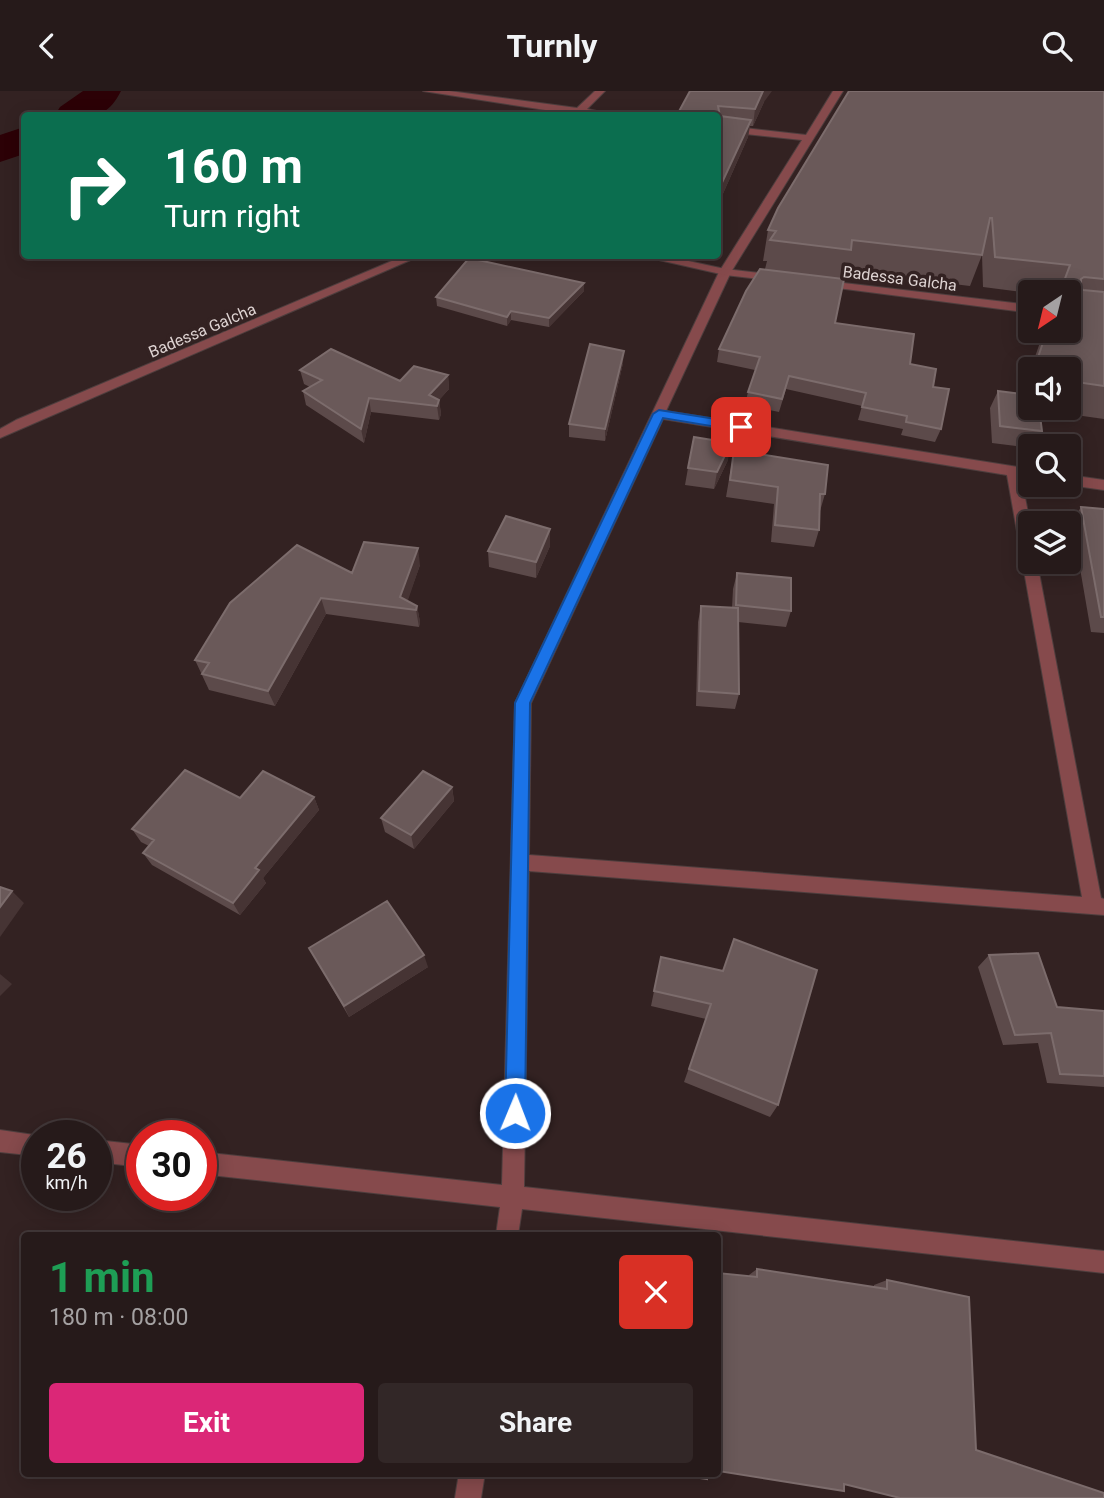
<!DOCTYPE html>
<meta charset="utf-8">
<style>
:root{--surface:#261a1a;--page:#322727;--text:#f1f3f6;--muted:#a4a1a2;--line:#423839;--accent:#db2777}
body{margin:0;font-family:Roboto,sans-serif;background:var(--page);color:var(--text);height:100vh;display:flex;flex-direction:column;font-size:26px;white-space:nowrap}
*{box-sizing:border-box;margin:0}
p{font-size:23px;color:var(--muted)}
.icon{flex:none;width:38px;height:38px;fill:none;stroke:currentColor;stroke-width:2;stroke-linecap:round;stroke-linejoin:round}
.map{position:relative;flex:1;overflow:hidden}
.details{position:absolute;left:21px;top:1141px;width:700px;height:245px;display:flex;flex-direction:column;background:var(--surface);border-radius:7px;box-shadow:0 4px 18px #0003,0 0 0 2px var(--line)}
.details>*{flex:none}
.guide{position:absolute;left:21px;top:21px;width:700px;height:147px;border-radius:7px;box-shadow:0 4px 18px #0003,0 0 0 2px var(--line);background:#0b6e4f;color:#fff;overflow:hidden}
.needle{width:46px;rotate:215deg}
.tools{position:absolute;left:1018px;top:189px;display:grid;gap:14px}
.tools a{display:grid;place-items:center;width:63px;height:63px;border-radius:7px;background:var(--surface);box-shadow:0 4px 18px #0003,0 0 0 2px var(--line);font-size:35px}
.speed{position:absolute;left:21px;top:1029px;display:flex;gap:14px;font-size:35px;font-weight:700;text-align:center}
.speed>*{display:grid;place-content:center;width:91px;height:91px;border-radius:50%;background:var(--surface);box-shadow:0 4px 18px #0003,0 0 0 2px var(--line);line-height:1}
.speed small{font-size:18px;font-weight:400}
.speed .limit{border:10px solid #d22;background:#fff;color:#111}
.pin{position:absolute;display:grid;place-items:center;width:60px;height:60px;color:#fff;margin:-30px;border-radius:14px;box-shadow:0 4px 10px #0006}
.me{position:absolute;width:77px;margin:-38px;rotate:1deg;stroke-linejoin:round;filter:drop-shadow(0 0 5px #0008)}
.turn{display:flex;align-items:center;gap:24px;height:147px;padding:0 28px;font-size:32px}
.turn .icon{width:91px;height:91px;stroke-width:2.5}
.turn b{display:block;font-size:49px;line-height:60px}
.round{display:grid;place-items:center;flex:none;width:74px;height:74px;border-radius:7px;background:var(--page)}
.headline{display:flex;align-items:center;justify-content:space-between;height:119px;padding:0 28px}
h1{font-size:42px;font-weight:700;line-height:52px;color:#1e9e55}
.primary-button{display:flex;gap:14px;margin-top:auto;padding:14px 28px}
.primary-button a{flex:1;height:80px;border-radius:7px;background:var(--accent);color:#fff;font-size:28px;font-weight:700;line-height:80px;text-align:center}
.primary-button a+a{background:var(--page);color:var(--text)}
header{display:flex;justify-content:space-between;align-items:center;height:91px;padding:0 28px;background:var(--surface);font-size:32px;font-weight:700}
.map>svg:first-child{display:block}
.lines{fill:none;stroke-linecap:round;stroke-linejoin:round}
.river{fill:#2c0106;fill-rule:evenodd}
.minor-casing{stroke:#4e3e3e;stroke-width:2}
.tertiary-casing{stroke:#4e3e3e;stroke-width:2}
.minor{fill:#864a4c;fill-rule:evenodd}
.tertiary{fill:#864a4c;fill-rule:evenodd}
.wall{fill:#5c4a4a;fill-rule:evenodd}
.shaded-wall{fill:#463434}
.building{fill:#6a5959;stroke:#7c6c6c;stroke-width:2}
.route{fill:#1a73e8;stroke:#114b97;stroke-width:2}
.labels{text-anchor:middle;stroke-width:7;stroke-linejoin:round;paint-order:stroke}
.far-street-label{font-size:16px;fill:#ded3d2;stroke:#322}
</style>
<header><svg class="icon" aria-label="back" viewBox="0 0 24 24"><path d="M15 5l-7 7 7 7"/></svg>Turnly<svg class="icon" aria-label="search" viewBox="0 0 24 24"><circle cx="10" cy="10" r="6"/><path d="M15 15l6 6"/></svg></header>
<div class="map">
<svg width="1104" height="1407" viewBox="0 0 1104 1407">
<rect width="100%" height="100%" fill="#322"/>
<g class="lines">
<path class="river" d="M83 0H121C104 33 88 24 55 24L60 16Z
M24 36V63L0 71V44Z"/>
<defs>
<path id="minor" d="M423 0H449L577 17 595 0H605L587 18 616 24H578Z
M833 0H843L731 181 666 320 1031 378V387L1021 386 1031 437V471H1037L1101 807 1104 808V824L529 780 524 1096 1104 1160V1182L522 1118 518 1144H496L500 1116 201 1083V1061L502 1094 515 612 719 181 802 49 718 40V34L806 44ZM663 328 1007 384 1082 806 529 764 531 612Z
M1069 384 1104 389V399L1069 394Z
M0 1039 41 1045H37V1065L0 1061Z
M96 1049 142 1054V1076L96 1071Z
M459 1382H485L481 1407H455Z"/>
<path id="tertiary" d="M406 164H422L0 347V338L16 329Z
M637 164H661L725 178 777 184 783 187 777 190 725 184Z
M818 189 1031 214V222L814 194V190Z"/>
</defs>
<use href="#minor" class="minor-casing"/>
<use href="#tertiary" class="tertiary-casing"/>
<use href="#minor" class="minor"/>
<use href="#tertiary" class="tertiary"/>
</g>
<path class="wall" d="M690 0 764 11 753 35H750L748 46 718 114V24Z
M1104 0V328L1040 319 1042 340 1034 355H1031V357L992 352 990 317 998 300 1022 303 1044 240H1069V201L1031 202 983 196 982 164 970 195 845 180 843 188 835 232 910 273 933 296 941 338 935 351 901 344 903 338 858 329 862 315 786 298 779 321 745 314 748 301 755 279 717 271 719 258 765 178 767 170H763L768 139ZM1031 278H1069V317H1031Z
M584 200 549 236 511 229 507 235 437 215 436 206Z
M623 272 605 350 569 346V333Z
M300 279 400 290 448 284 449 298 439 309 441 323 439 329 371 321 364 352 306 314 303 300 310 296 304 293Z
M734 359 825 403 820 420 819 439 814 456 771 451 774 413 726 406Z
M728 369 714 398 685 394 688 377Z
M1081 416 1104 418V542L1091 541 1072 431Z
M550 455 536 487 489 476 488 460Z
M420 474 407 510 417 515 420 531 419 536 326 523 275 615 209 599 195 569 352 482Z
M737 482 791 520 786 536 738 531 739 603 735 618 696 615 698 531 701 515 732 517 733 498Z
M452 696 454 710 414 758 385 741 381 727Z
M314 706 319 719 263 787 266 792 240 824 152 774 143 762 149 755 141 751 132 738 240 707Z
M309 857 428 876 349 926Z
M989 864 1057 916 1104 920V996L1047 992 1038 952 1003 954 978 876Z
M661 866 722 880 778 1014 770 1026 684 991 706 928 651 915Z
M757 1178 874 1196V1194L887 1189 969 1206 844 1393 749 1185V1184Z"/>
<path class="shaded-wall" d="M763 0H772L764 11 753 35 755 18Z
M751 29 748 46 718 114 720 96Z
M584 192V200L549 236V227Z
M511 220V229L507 235V226Z
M624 260 623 272 605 350V338Z
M448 284 449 298 439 309 441 323 439 329 437 315 429 304Z
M369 307 371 321 364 352 361 338Z
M731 352 728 369 714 398 717 381Z
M550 438V455L536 487V471Z
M418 457 420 474 405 518 400 506Z
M321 507 326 523 275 615 268 600Z
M417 515 420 531 419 536 416 519Z
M452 696 454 710 414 758 411 744Z
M314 706 319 719 263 787 266 792 240 824 233 812 255 777Z
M12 800 24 812 0 846V816Z
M424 864 428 876 349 926 344 915Z
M0 883 12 893 0 905Z"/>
<path class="building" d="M690 0H763L755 18 718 15 720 25 751 29 720 96H718V24H677Z
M849 0H1104V188L1084 186 1081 188V196L1083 199 1104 201V295L1069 290V278H1034L1047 240H1069V201H1060L1070 174 995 166 992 127H990L982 164 852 149 851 159 770 149 776 140 768 139 778 117Z
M469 167 584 192 549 227 511 220 507 226 436 206Z
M760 178 844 188 835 232 914 243 910 273 936 278 933 296 949 298 941 338 906 331 907 325 862 316 866 302 789 285 782 308 748 301 760 266 719 258 746 200Z
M590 253 624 260 605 338 569 333Z
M331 258 400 290 414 275 448 284 429 304 439 309 437 315 369 307 361 338 303 300 322 289 300 279Z
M998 300 1031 304V317H1039L1042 340 1000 335Z
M694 346 731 352 717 381 688 377Z
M734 359 828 374 825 403H820L819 439 775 434 778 396 730 389Z
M1081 416 1104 418V526H1101Z
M506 425 550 438 536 471 488 460Z
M364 451 418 457 400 506 417 515 416 519 321 507 268 600 202 583 209 572 195 569 230 512 297 454 352 482Z
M737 482 791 487V520L736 514Z
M701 515 738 517 739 603 699 600Z
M185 679 240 707 263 680 314 706 255 777 259 779 233 812 143 762 154 749 132 738Z
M423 680 452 696 411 744 381 727Z
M0 796 12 800 0 816Z
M387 810 424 864 344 915 309 857Z
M734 848 817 879 778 1014 689 978 711 913 654 900 661 866 723 880Z
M1038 862 1057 916 1104 920V985L1060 983 1051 942 1015 944 989 864Z
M757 1178 887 1198V1189L969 1206 976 1359 1104 1402V1407H900L844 1393V1400L718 1380V1182L757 1186Z
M667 1382H707V1388Z"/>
<path class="route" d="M659 319 741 332 747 336 741 340 663 327 530 612 525 1022 522 1029 515 1032 508 1029 505 1022 515 612 653 323Z"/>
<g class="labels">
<g class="far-street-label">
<text transform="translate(900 187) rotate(7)" y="6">Badessa Galcha</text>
<text transform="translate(202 239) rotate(-23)" y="6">Badessa Galcha</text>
</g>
</g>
</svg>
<div class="tools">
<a><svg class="needle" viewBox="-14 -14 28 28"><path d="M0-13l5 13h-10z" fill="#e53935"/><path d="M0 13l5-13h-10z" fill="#a4a1a2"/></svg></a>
<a><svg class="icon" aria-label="sound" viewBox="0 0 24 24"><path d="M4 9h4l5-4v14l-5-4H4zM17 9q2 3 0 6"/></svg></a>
<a><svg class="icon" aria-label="search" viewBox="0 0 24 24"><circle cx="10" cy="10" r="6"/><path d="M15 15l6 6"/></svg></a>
<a><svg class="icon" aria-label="layers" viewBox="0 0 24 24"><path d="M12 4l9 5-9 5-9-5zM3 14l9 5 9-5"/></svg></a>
</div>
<div class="speed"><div>26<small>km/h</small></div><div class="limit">30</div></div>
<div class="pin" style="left:741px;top:336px;background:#d93025"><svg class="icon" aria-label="arrive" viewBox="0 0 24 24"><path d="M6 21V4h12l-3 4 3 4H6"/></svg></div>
<svg class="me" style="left:515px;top:1022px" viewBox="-20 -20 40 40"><circle r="17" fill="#1a73e8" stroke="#fff" stroke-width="3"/><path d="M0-11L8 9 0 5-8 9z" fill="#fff"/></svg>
<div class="guide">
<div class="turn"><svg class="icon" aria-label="right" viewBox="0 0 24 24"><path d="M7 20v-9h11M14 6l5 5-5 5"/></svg><div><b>160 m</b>Turn right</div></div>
</div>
<section class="details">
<div class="headline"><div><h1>1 min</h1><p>180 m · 08:00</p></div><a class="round" style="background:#d93025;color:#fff"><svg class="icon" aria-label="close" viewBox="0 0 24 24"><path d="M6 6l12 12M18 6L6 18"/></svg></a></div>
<div class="primary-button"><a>Exit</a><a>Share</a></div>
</section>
</div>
